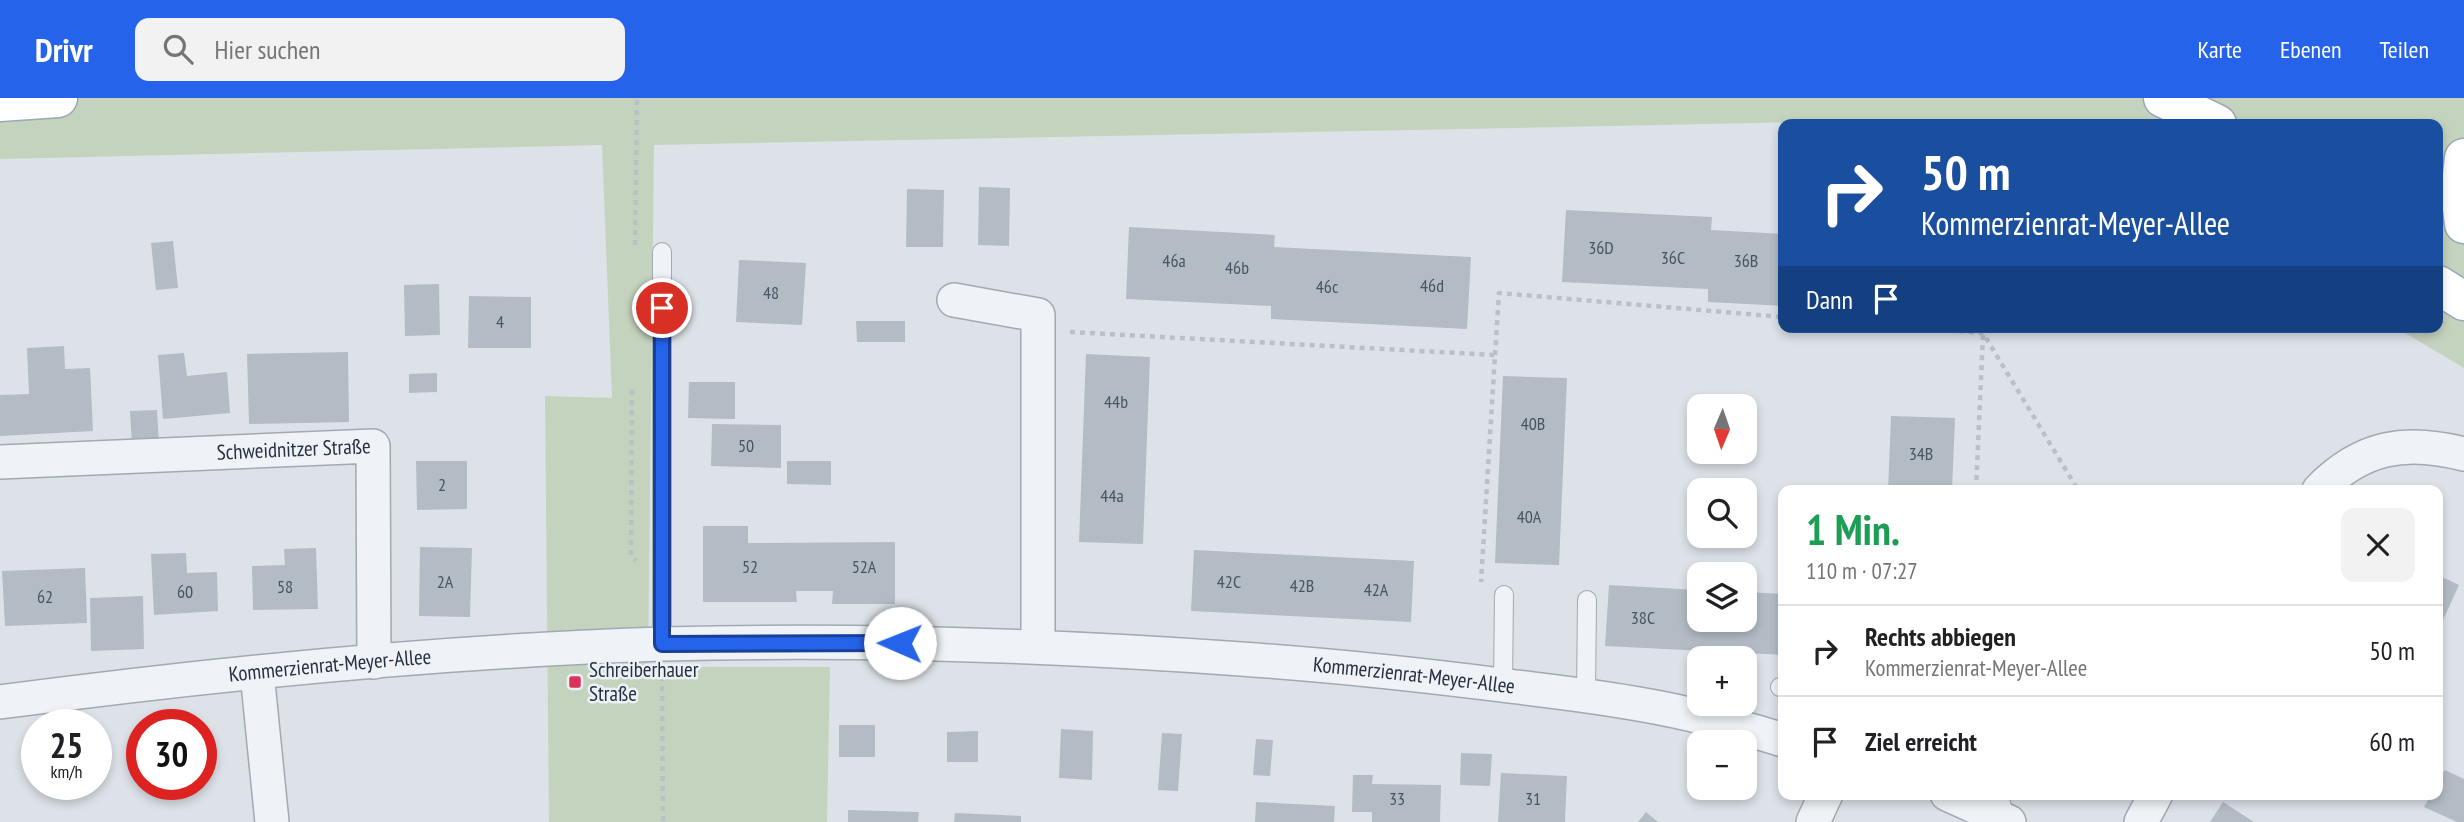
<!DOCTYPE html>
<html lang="de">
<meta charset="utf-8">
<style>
:root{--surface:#fff;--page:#f2f2f2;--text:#202124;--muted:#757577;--line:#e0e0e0;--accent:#2563eb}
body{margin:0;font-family:"PT Sans Narrow",sans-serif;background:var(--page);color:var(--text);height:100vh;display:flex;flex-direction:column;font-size:26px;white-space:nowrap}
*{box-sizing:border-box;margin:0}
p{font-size:23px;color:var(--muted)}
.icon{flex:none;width:38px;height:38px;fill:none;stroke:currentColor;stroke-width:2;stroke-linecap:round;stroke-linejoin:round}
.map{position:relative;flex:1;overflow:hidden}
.sheet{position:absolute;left:1778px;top:387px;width:665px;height:315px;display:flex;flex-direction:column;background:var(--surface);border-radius:14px;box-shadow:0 4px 10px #0003}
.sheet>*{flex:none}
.hud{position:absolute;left:1778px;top:21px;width:665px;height:214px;border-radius:14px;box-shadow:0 4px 10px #0003;background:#1a4fa0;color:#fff;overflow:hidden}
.needle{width:46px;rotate:182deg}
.tools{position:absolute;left:1687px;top:296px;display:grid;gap:14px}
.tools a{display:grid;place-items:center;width:70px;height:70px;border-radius:14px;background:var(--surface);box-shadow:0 4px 10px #0003;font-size:35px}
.speed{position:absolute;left:21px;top:611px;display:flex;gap:14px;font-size:35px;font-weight:700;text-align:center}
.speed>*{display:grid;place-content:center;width:91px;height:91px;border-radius:50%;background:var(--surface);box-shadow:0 4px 10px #0003;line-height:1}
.speed small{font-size:18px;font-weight:400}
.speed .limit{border:10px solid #d22;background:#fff;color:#111}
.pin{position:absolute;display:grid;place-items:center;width:60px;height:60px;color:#fff;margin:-30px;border:4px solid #fff;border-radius:50%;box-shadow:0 2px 7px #0007}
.me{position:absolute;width:77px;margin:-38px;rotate:271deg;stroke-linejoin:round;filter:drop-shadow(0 0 5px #0008)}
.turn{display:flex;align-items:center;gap:24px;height:147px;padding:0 28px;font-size:32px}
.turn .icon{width:91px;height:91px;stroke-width:2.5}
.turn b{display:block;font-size:49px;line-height:60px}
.then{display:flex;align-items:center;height:66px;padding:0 28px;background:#0003;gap:14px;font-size:26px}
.round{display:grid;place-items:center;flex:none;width:74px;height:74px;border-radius:14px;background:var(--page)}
.headline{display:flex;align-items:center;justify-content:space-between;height:119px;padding:0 28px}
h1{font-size:42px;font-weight:700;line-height:52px;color:#1e9e55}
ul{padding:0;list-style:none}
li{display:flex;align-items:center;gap:21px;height:91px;padding:0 28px;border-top:2px solid var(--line)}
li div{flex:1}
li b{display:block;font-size:26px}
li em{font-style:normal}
header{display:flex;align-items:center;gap:42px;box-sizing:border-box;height:98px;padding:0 35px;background:var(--accent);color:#fff}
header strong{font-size:33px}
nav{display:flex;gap:38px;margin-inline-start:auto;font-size:24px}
.search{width:490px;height:63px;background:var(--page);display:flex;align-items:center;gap:18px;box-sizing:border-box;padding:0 24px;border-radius:14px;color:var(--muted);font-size:26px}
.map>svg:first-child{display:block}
.green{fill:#c4d3bd}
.building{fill:#b3bcc5}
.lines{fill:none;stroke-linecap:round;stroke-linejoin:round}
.lane-casing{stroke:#a1a9b2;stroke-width:20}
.street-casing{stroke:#a1a9b2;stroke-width:36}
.primary-casing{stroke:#9aa8b5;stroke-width:41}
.path{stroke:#bac0c7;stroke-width:4.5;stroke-dasharray:5 5;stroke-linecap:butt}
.lane{stroke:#eff2f6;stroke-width:18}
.street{stroke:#eff2f6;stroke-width:33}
.primary{stroke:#fff;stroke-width:38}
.route-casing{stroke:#184099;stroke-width:18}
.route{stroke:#2563eb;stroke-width:12}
.poi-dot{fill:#db335c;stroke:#ecf1f6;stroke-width:2.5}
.labels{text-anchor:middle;stroke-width:5;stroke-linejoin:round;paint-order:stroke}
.number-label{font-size:18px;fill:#485461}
.street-label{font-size:21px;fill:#253140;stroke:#ecf1f6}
.poi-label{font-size:21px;fill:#253140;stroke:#ecf1f6;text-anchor:start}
</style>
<header>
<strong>Drivr</strong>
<div class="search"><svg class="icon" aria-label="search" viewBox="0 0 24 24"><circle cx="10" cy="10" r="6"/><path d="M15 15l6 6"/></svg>Hier suchen</div>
<nav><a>Karte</a><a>Ebenen</a><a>Teilen</a></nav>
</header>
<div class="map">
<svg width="2464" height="724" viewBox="0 0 2464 724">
<rect width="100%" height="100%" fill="#dce2e8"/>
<path class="green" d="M0 0H2464V270L2395 229H2438V26H1976L1962 21 654 47 648 569H830L827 724H549L545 298 612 300 602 47 0 61Z"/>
<path class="building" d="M979 89 1010 90 1009 148 978 147Z
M907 91 944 92 943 149H906Z
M1566 112 1712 119 1711 132 1783 136V208L1708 204V191L1562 184Z
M1129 129 1275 137 1274 149 1471 159 1467 231 1271 221V208L1126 201Z
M173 143 178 190 156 192 151 145Z
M739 162 806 165 802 227 736 224Z
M439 186 440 237 405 238 404 187Z
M469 198 531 199V250H468Z
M856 223H905V244H857Z
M64 248 65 271 90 270 93 333 0 338V297L29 296 27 250Z
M348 254 349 324 249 326 247 256Z
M184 255 187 278 227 274 230 315 163 321 158 257Z
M1086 256 1150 259 1143 446 1079 444Z
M437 275V294L409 295V276Z
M1503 278 1567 280 1559 467 1495 465Z
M689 284H735V321L688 320Z
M157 312 159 347 132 348 130 313Z
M1891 318 1955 320 1952 392H1888Z
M712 326 781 327V370L711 368Z
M416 363H467V411L417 412Z
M787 363H831V387L787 386Z
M703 428H748V445L895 444V506H832L833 493H796L797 504H703Z
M420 449 472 450 470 519 419 518Z
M316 450 318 511 253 512 252 468 285 467 284 451Z
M1194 452 1414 463 1411 524 1191 513Z
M186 455 187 475 217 474 218 513 154 517 151 456Z
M85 470 87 525 5 528 2 473Z
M2438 477 2459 487 2438 533Z
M1609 487 1699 492V522H1745V494L1783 496V557L1605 548Z
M143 498 144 551 91 553 90 500Z
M839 627H875V659H839Z
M1061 631 1093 633 1092 682 1059 680Z
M978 633V664H947V634Z
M1162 635 1182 636 1178 693 1158 692Z
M1256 641 1273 642 1270 678 1253 677Z
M1461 655 1492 656 1490 688 1460 687Z
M2445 672 2464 681V724H2457L2424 709 2431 696H2438V684Z
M1501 675 1567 678 1565 724H1498Z
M1353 677H1373L1372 686 1441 687 1440 724H1372V714H1352Z
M1256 704 1335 708 1334 724H1255Z
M2223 704 2254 724H2210Z
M848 712 919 714 918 724H848Z
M1646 714 1658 724H1638Z
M955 715 1021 718V724H954Z"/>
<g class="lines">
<defs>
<path id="lane" d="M662 546V154
M1503 587 1504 497
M1780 589 1783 590
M1586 597 1587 502
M1999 696 2005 722"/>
<g id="street">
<path d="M954 202 1038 217V548"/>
<path id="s1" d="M0 364 373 348 374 564"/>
<path d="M2319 392C2362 348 2406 341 2464 356"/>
<path d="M257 575 272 724"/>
<path id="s2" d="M0 604C220 575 442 553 664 546 857 541 1049 547 1241 561 1328 567 1414 576 1501 587 1548 593 1596 598 1644 607 1691 615 1738 628 1783 642"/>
<path d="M1947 696 2009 724"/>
<path d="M1813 724 1826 696"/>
<path d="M2141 724 2156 696"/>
</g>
<path id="primary" d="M2163 0 2217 26
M0 4 58 0
M2464 60 2460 94 2464 126
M2438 187 2464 203"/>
</defs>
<use href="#lane" class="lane-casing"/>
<use href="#street" class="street-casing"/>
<use href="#primary" class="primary-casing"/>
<path class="path" d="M635 147 637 0
M1909 229 1983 235 2078 392
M1070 234 1495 257 1481 484
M1495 257 1499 195 1783 219
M632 292 631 457 636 463
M1976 392 1983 236
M662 578 663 724"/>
<use href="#lane" class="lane"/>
<use href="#street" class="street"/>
<use href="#primary" class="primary"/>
</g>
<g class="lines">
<defs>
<path id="route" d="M662 210V546L900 545"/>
</defs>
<use href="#route" class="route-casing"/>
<use href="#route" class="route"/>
</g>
<rect class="poi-dot" x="568" y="577" width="14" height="14" rx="3.5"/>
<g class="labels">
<g class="number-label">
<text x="1601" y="156">36D</text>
<text x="1673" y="166">36C</text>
<text x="1174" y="169">46a</text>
<text x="1746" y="169">36B</text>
<text x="1237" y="176">46b</text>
<text x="1432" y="194">46d</text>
<text x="1327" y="195">46c</text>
<text x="771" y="201">48</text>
<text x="500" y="230">4</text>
<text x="1116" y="310">44b</text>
<text x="1533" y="332">40B</text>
<text x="746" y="354">50</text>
<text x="1921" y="362">34B</text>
<text x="442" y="393">2</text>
<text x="1112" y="404">44a</text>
<text x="1529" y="425">40A</text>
<text x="750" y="475">52</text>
<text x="864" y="475">52A</text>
<text x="445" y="490">2A</text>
<text x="1229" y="490">42C</text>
<text x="1302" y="494">42B</text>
<text x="285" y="495">58</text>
<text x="1376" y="498">42A</text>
<text x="185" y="500">60</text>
<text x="45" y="505">62</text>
<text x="1643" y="526">38C</text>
<text x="1397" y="707">33</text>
<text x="1533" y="707">31</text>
</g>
<g class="street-label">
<text dy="7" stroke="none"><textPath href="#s1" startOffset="294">Schweidnitzer Straße</textPath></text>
<text dy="7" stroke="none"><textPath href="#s2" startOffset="332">Kommerzienrat-Meyer-Allee</textPath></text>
<text dy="7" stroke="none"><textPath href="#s2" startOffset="1418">Kommerzienrat-Meyer-Allee</textPath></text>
</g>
<g class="poi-label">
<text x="589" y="579">Schreiberhauer<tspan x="589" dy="24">Straße</tspan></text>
</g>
</g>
</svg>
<div class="tools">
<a><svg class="needle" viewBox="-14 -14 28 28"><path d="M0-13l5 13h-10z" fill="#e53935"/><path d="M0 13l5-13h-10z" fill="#757577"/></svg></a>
<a><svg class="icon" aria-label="search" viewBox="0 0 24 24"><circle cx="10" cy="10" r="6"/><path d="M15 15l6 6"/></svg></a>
<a><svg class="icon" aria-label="layers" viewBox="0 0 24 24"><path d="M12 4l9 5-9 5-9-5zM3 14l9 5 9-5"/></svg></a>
<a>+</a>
<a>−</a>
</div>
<div class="speed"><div>25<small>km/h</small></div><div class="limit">30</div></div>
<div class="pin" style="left:662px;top:210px;background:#d93025"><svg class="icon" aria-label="arrive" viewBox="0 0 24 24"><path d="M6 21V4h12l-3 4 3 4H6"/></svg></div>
<svg class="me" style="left:900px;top:545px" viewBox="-20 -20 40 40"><circle r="19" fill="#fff"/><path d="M0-13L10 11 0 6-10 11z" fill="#2563eb"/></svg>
<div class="hud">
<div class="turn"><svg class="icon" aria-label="right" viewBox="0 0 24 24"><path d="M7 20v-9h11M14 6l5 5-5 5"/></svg><div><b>50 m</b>Kommerzienrat-Meyer-Allee</div></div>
<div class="then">Dann<svg class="icon" aria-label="arrive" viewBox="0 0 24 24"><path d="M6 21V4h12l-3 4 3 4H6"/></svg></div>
</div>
<section class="sheet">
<div class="headline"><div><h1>1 Min.</h1><p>110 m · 07:27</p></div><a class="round"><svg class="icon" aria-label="close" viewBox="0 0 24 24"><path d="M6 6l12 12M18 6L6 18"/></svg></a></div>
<ul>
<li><svg class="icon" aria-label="right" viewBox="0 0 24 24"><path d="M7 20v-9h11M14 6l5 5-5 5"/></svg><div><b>Rechts abbiegen</b><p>Kommerzienrat-Meyer-Allee</p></div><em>50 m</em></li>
<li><svg class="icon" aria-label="arrive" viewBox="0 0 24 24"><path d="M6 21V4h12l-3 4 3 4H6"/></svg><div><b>Ziel erreicht</b></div><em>60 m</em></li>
</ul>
</section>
</div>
